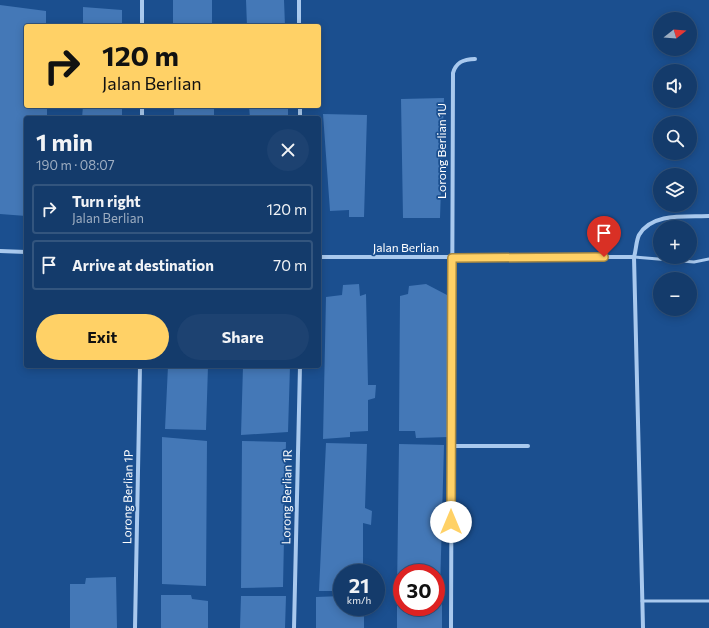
<!DOCTYPE html>
<meta charset="utf-8">
<style>
:root{--surface:#143b6b;--page:#1d4271;--text:#f1f3f6;--muted:#9dadc1;--line:#33557e;--accent:#ffd166}
body{margin:0;font-family:Commissioner,sans-serif;background:var(--page);color:var(--text);height:100vh;display:flex;flex-direction:column;font-size:15px;white-space:nowrap}
*{box-sizing:border-box;margin:0}
p{font-size:13px;color:var(--muted)}
.icon{flex:none;width:22px;height:22px;fill:none;stroke:currentColor;stroke-width:2;stroke-linecap:round;stroke-linejoin:round}
.map{position:relative;flex:1;overflow:hidden}
.side{position:absolute;left:24px;top:116px;width:297px;height:252px;display:flex;flex-direction:column;background:var(--surface);border-radius:4px;box-shadow:0 2px 10px #0003,0 0 0 1px var(--line)}
.side>*{flex:none}
.guide{position:absolute;left:24px;top:24px;width:297px;height:84px;border-radius:4px;box-shadow:0 2px 10px #0003,0 0 0 1px var(--line);background:#ffd166;color:#111;overflow:hidden}
.needle{width:26px;rotate:73deg}
.buttons{position:absolute;left:653px;top:12px;display:grid;gap:8px}
.buttons a{display:grid;place-items:center;width:44px;height:44px;border-radius:50%;background:var(--surface);box-shadow:0 2px 10px #0003,0 0 0 1px var(--line);font-size:20px}
.speed{position:absolute;left:333px;top:564px;display:flex;gap:8px;font-size:20px;font-weight:700;text-align:center}
.speed>*{display:grid;place-content:center;width:52px;height:52px;border-radius:50%;background:var(--surface);box-shadow:0 2px 10px #0003,0 0 0 1px var(--line);line-height:1}
.speed small{font-size:10px;font-weight:400}
.speed .limit{border:6px solid #d22;background:#fff;color:#111}
.pin{position:absolute;display:grid;place-items:center;width:34px;height:34px;color:#fff;margin:-41px -17px;border-radius:50% 50% 50% 0;rotate:-45deg;box-shadow:0 0 4px #0007}
.pin .icon{rotate:45deg}
.me{position:absolute;width:44px;margin:-22px;rotate:0deg;stroke-linejoin:round;filter:drop-shadow(0 0 3px #0008)}
.turn{display:flex;align-items:center;gap:14px;height:84px;padding:0 12px;font-size:18px}
.turn .icon{width:52px;height:52px;stroke-width:2.5}
.turn b{display:block;font-size:28px;line-height:34px}
.round{display:grid;place-items:center;flex:none;width:42px;height:42px;border-radius:21px;background:var(--page)}
.head{display:flex;align-items:center;justify-content:space-between;height:68px;padding:0 12px}
h1{font-size:24px;font-weight:700;line-height:30px}
.button{display:flex;gap:8px;margin-top:auto;padding:8px 12px}
.button a{flex:1;height:46px;border-radius:24px;background:var(--accent);color:#111;font-size:16px;font-weight:700;line-height:46px;text-align:center}
.button a+a{background:var(--page);color:var(--text)}
ul{padding:0;list-style:none}
li{display:flex;align-items:center;gap:12px;height:50px;margin:0 8px 6px;padding:0 4px;border:2px solid var(--line);border-radius:4px}
li div{flex:1}
li b{display:block;font-size:15px}
li em{font-style:normal}
.map>svg:first-child{display:block}
.building{fill:#4478b7}
.lines{fill:none;stroke-linecap:round;stroke-linejoin:round}
.lane{stroke:#a9c9ee;stroke-width:3}
.street{stroke:#a9c9ee;stroke-width:4}
.route-casing{stroke:#a68842;stroke-width:10}
.route{stroke:#ffd166;stroke-width:7}
.labels{text-anchor:middle;stroke-width:3.5;stroke-linejoin:round;paint-order:stroke}
.street-label{font-size:12px;fill:#fff;stroke:#1b4f8f}
</style>
<div class="map">
<svg width="709" height="628" viewBox="0 0 709 628">
<rect width="100%" height="100%" fill="#1b4f8f"/>
<path class="building" d="M173 0H212V26H173Z
M246 0H284L285 26H247Z
M0 5 46 11V26H26V106H47V118H26V216L0 214Z
M83 7 122 10V26H83Z
M444 98 440 218H403L401 99Z
M83 106H122V118H82Z
M174 106H214V118H174Z
M249 106H288V118H250Z
M323 114 367 115 364 217H349V210L330 211Z
M359 284 360 296 366 294 368 385H376L375 398 368 400V431L350 432V437L323 439 326 297 342 295 343 285Z
M426 284 447 295 449 437 416 438 415 431H399L400 296 408 294 409 286Z
M168 366H208L206 430 165 429Z
M243 366H290L288 432 241 435Z
M162 437 207 441 206 586 162 584Z
M242 441 286 442 283 587 241 588Z
M326 443 367 444 365 508 372 511 371 525 363 523V573H342V591H319Z
M399 444 444 445 440 591H436V573H402V591H397Z
M116 577 117 628H70V584H85L86 578Z
M161 595H191L192 599 208 601V628H161Z
M241 596H286L285 628H240Z
M342 596V607H364V628H316V597Z
M397 596 402 597V607H436V599H442V628H397Z"/>
<g class="lines">
<path class="lane" d="M634 257 694 262 709 259
M642 601H709"/>
<path class="street" d="M299 0V26
M142 26V0
M300 106V118
M142 118V106
M0 251 26 252
M319 257H634C636 251 636 241 639 235 652 212 687 217 709 216
M634 257 643 628
M451 446H528
M135 628 140 366
M294 628 300 366
M451 628 453 73C456 62 464 59 475 59"/>
</g>
<g class="lines">
<defs>
<path id="route" d="M451 522 452 258 604 257"/>
</defs>
<use href="#route" class="route-casing"/>
<use href="#route" class="route"/>
</g>
<g class="labels">
<g class="street-label">
<text transform="translate(442 151) rotate(-90)" y="4">Lorong Berlian 1U</text>
<text x="406" y="252">Jalan Berlian</text>
<text transform="translate(128 497) rotate(-89)" y="4">Lorong Berlian 1P</text>
<text transform="translate(287 497) rotate(-89)" y="4">Lorong Berlian 1R</text>
</g>
</g>
</svg>
<div class="buttons">
<a><svg class="needle" viewBox="-14 -14 28 28"><path d="M0-13l5 13h-10z" fill="#e53935"/><path d="M0 13l5-13h-10z" fill="#9dadc1"/></svg></a>
<a><svg class="icon" aria-label="sound" viewBox="0 0 24 24"><path d="M4 9h4l5-4v14l-5-4H4zM17 9q2 3 0 6"/></svg></a>
<a><svg class="icon" aria-label="search" viewBox="0 0 24 24"><circle cx="10" cy="10" r="6"/><path d="M15 15l6 6"/></svg></a>
<a><svg class="icon" aria-label="layers" viewBox="0 0 24 24"><path d="M12 4l9 5-9 5-9-5zM3 14l9 5 9-5"/></svg></a>
<a>+</a>
<a>−</a>
</div>
<div class="speed"><div>21<small>km/h</small></div><div class="limit">30</div></div>
<div class="pin" style="left:604px;top:257px;background:#d93025"><svg class="icon" aria-label="arrive" viewBox="0 0 24 24"><path d="M6 21V4h12l-3 4 3 4H6"/></svg></div>
<svg class="me" style="left:451px;top:522px" viewBox="-20 -20 40 40"><circle r="19" fill="#fff"/><path d="M0-13L10 11 0 6-10 11z" fill="#ffd166"/></svg>
<div class="guide">
<div class="turn"><svg class="icon" aria-label="right" viewBox="0 0 24 24"><path d="M7 20v-9h11M14 6l5 5-5 5"/></svg><div><b>120 m</b>Jalan Berlian</div></div>
</div>
<section class="side">
<div class="head"><div><h1>1 min</h1><p>190 m · 08:07</p></div><a class="round"><svg class="icon" aria-label="close" viewBox="0 0 24 24"><path d="M6 6l12 12M18 6L6 18"/></svg></a></div>
<ul>
<li><svg class="icon" aria-label="right" viewBox="0 0 24 24"><path d="M7 20v-9h11M14 6l5 5-5 5"/></svg><div><b>Turn right</b><p>Jalan Berlian</p></div><em>120 m</em></li>
<li><svg class="icon" aria-label="arrive" viewBox="0 0 24 24"><path d="M6 21V4h12l-3 4 3 4H6"/></svg><div><b>Arrive at destination</b></div><em>70 m</em></li>
</ul>
<div class="button"><a>Exit</a><a>Share</a></div>
</section>
</div>
